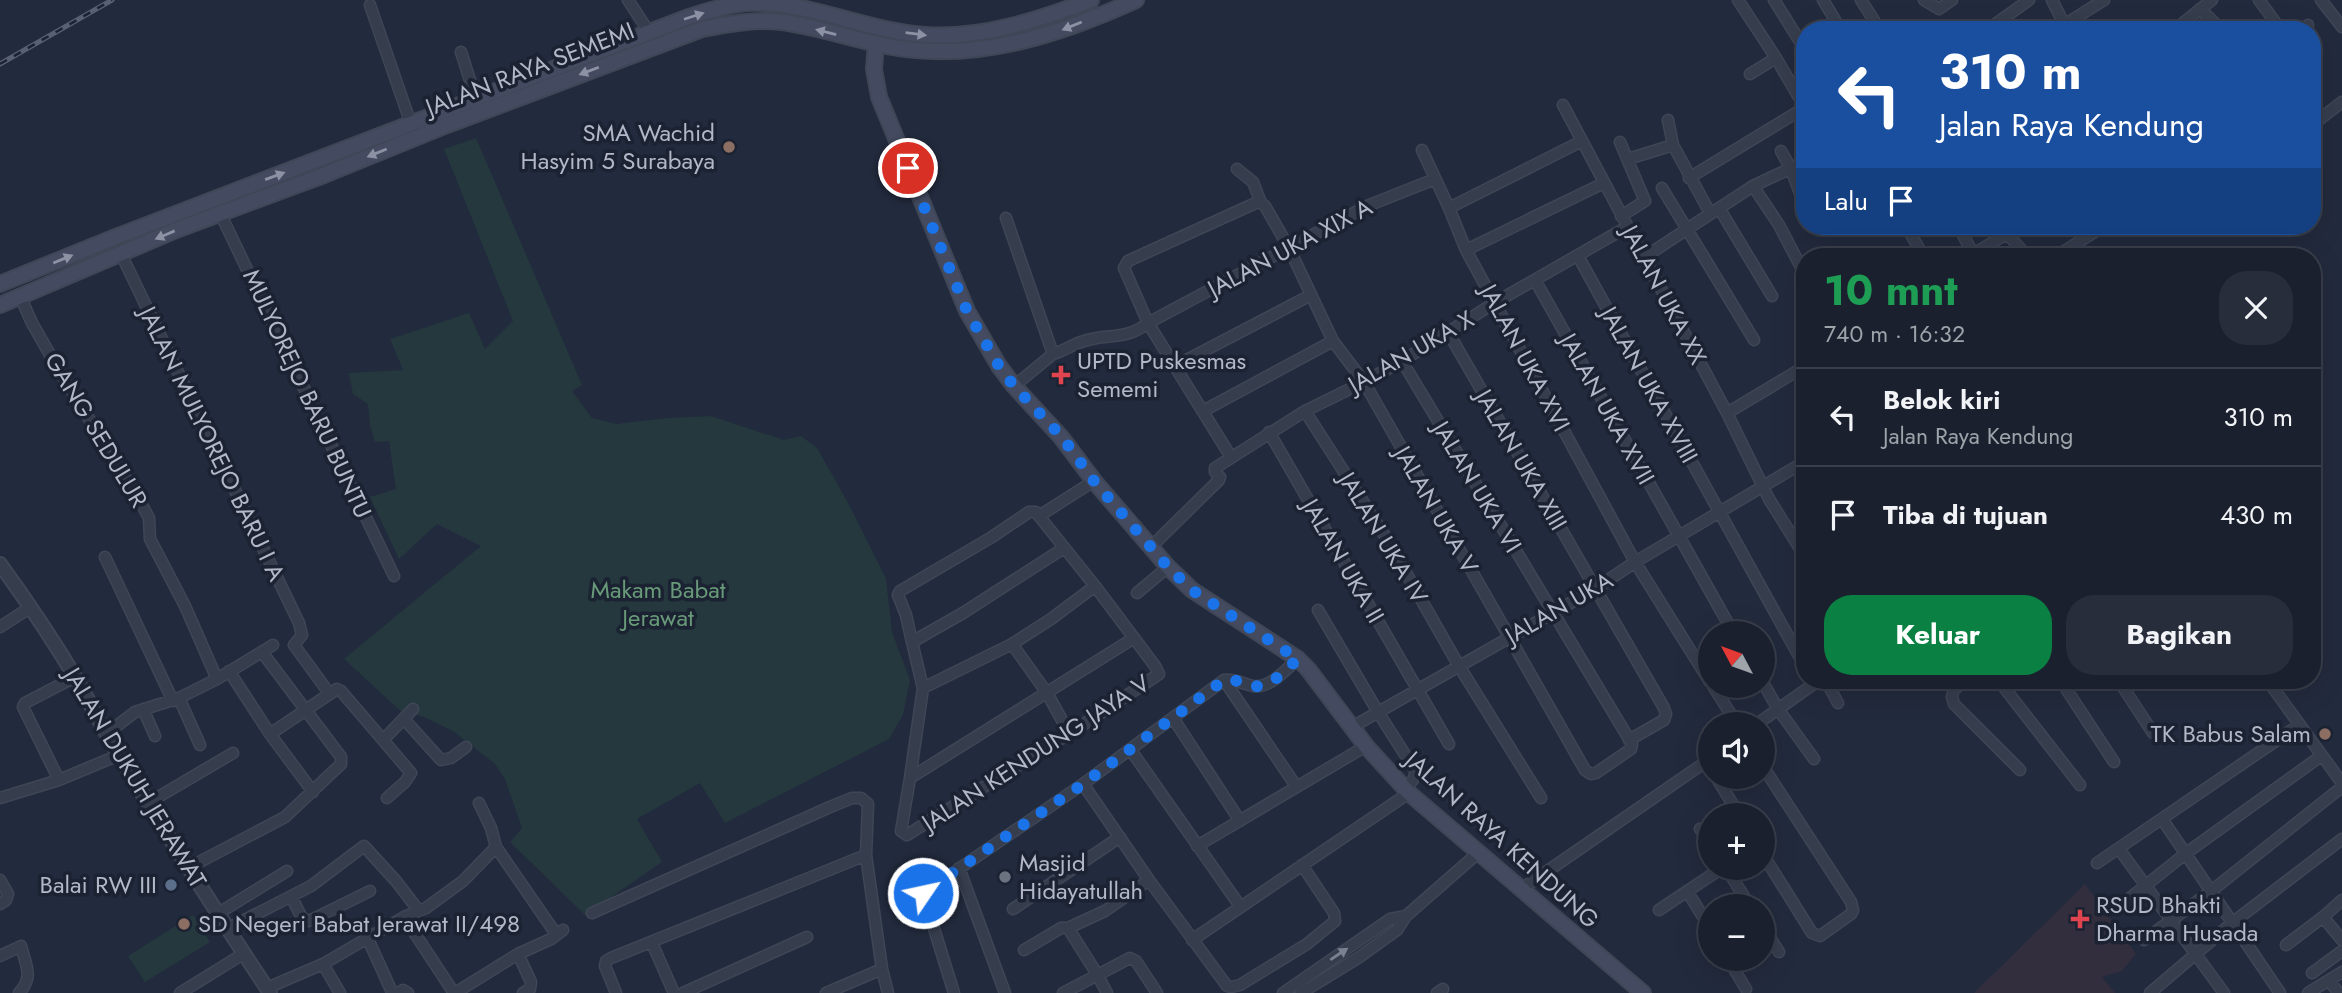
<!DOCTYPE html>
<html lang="id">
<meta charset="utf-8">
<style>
:root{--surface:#1a202e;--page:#272d3a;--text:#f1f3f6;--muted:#9fa3aa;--line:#383e4a;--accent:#0b8043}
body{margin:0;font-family:Jost,sans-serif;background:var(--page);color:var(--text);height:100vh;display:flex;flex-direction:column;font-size:26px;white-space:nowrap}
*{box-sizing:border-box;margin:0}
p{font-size:23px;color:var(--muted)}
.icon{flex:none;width:38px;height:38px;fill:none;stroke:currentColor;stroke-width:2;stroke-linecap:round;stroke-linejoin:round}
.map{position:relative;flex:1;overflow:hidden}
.side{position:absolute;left:1796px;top:248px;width:525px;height:441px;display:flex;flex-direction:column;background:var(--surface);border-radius:28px;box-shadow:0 7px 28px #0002,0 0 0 2px var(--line)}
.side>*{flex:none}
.banner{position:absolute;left:1796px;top:21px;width:525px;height:214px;border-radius:28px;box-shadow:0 7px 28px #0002,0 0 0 2px var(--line);background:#1a4fa0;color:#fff;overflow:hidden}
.needle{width:46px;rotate:311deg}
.fabs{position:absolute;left:1698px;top:621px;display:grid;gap:14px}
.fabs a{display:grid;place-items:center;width:77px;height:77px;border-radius:50%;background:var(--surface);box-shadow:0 7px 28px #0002,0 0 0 2px var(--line);font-size:35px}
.pin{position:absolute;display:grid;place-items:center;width:60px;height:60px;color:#fff;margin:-30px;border:4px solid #fff;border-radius:50%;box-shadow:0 2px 7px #0007}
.me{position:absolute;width:77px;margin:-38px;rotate:56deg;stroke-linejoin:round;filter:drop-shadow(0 0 5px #0008)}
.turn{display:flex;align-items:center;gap:24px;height:147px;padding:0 28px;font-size:32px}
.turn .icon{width:91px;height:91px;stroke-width:2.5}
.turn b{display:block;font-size:49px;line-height:60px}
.then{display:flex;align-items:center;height:66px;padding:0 28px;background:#0003;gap:14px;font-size:26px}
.round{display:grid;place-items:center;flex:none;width:74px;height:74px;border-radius:28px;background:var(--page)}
.headline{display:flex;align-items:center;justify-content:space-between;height:119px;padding:0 28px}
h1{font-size:42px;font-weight:700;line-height:52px;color:#1e9e55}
.primary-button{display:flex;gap:14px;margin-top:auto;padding:14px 28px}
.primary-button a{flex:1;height:80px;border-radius:28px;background:var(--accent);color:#fff;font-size:28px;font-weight:700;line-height:80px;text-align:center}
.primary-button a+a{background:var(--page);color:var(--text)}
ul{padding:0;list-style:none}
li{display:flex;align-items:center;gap:21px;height:98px;padding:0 28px;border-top:2px solid var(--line)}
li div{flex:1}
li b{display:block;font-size:26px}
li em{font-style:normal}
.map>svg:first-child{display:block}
.medical{fill:#322e3e}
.green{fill:#24383e}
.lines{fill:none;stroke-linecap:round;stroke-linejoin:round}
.minor-casing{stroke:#3f4656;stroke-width:13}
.tertiary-casing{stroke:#3f4656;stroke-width:16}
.secondary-casing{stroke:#3f4656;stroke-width:18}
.minor{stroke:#363d4d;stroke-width:10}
.tertiary{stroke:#363d4d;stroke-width:12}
.secondary{stroke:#444b60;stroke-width:14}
.rail-casing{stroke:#586074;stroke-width:5}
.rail{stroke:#1b2232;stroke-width:2.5;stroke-dasharray:8;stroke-linecap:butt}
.oneway{fill:#8c92a4}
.oneway2{fill:#7a8191}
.route{stroke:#1a73e8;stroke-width:12;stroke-dasharray:0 21.6}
.education-dot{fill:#8d6e63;stroke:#1b2232;stroke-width:2.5}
.health-dot{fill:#e0444e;stroke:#1b2232;stroke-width:2.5}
.worship-dot{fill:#6b7280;stroke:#1b2232;stroke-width:2.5}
.service-dot{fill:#5c6f8a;stroke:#1b2232;stroke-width:2.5}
.labels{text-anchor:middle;stroke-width:7;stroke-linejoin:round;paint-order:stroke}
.street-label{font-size:24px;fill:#b2b8c8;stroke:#1b2232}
.poi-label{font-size:24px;fill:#b2b8c8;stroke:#1b2232;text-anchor:start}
.park-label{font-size:24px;fill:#689a79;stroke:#1b2232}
</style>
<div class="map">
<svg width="2342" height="993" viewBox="0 0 2342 993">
<rect width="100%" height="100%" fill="#222a3d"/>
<path class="medical" d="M2085 884 2136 954 2122 971 2102 977 2115 993H1974Z"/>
<path class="green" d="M476 138 582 385 572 391 592 418 616 424 668 418 711 416 784 440 801 436 817 448 847 501 886 579 892 632 910 680 903 715 889 739 725 823 700 783 637 819 662 862 585 915 510 842 522 828 505 779 495 764 453 731 422 716 404 714 344 659 481 546 437 524 399 559 370 497 396 489 389 441 375 442 370 425 368 404 353 394 349 373 403 370 390 339 469 313 485 349 513 321 444 149Z
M193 915 210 942 145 982 128 956Z"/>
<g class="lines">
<defs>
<path id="minor" d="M628 0 649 32
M1738 0 1776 58 1804 106
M1774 0 1804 48
M1823 0 1841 30
M1861 0 1880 30
M1924 0 1939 9 1952 0
M2052 0 2067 30
M2259 0 2281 30
M2321 0 2342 27
M370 5 411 124
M2200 9 2222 30
M2064 25 2104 0
M1987 30 2029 0
M2174 30 2212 0
M2302 30 2308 25
M461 52 476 99
M1750 74 1776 58
M1563 105 1727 413 1769 499 1804 555
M1668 120 1673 145 1710 213
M2312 125 2342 102
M1620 142 1645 201 1621 216
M1422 150 1449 208 1466 250 1635 562 1710 682
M1781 151 1791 169 1804 204
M1628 159 1673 145
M1237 169 1253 182 1261 203 1265 206 1289 248 1333 341 1364 382 1585 770 1591 774 1596 773 1631 749 1632 744 1402 361
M1689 178 1804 108
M1753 186 1779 225 1802 269
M1662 188 1754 340
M1449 208 1582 141
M1719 208 1772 296
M220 213 394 576
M1006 218 1053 354 1014 386
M1906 226 1924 257
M1958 226 1975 257
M2000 226 2028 257
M1466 250 1604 183
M1872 253 1875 257
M121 254 299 623 302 635 294 645 329 693
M1578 256 1804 665
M1968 257 2020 226
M2055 257 2104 226
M1643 258 1753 186 1804 162
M1535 280 1734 634
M20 296 32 323 57 367 141 503 149 518 150 539 185 606 217 679
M1448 332 1664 708 1666 714 1664 720 1629 740
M1053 354C1064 351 1073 344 1084 341 1109 333 1125 341 1148 323L1367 206 1435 179
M1175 366 1311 295
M1203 411 1333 341
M1305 411 1385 536 1459 666 1541 798
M1727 413 1804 367
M1269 432 1449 744
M1231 457 1148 323 1124 268 1128 261 1258 202 1261 203
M1094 481 1039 516 1095 586 1155 666 1159 674 1075 730 907 835 901 831 910 778 1134 638
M1151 547 1219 480 1220 477 1215 472V468L1305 411 1364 382 1402 361 1496 302 1627 227
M105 557 173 701
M1137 593 1168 567
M1318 610 1378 712 1416 772 1413 780 1405 789
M0 627 31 607
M912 642 906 615 898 595 900 591 992 537 1029 512H1036L1039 516
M1012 644 1047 693 1069 733
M229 671 270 734 313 792
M1224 680 1296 786
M1762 681 1778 709 1814 759
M1826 681 1838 703
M1966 681 1954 689 1952 697 1954 704 2020 770
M1999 681 2080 785
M2061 681 2114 762
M2119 681 2153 733
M2268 681 2342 783
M1713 686 1737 724
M923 688 1012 644 1051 619 1095 586
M179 698 200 745
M143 709 155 736
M1173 718 1240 821
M404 719 441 760 451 758 466 747
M1757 724 1818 681
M1352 727 1595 589 1635 562 1804 462
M106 734 135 712 179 698 217 679 273 645
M270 734 337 689 341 691 383 740 413 709
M383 740 411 773 405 782 387 798
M1130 749 1240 906
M1762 765 1851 902 1853 910 1851 914 1820 936 1812 933 1762 853
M1716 777 1740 816
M910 778 923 688 912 642 963 613 1064 548
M59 780 23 707 25 703 75 677
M1083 784 1149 880 1227 986 1231 987 1240 985 1307 944 1335 921 1334 913 1302 865
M0 798 59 780 119 755
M148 803 233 753
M2162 819 2280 993
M1700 829 1710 844
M1197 846 1366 746
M496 847 556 934
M2119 849 2224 993
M2097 863 2299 725
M188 868 285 817 341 764V757L262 652
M959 868 1005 993
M1726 868 1750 906
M0 880 8 894 6 900 0 904
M1520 890 1710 759
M1687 891 1710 928
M923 893 954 993
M291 896 302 918 309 921 370 891
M2342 900 2323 917 2342 940
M2125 902 2185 854 2321 756
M903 907 1083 784 1224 680C1235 678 1243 684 1253 686 1270 689 1286 669 1298 659
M1013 909 1120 837
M1659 910 1722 868
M592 913 830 807 852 798H861L868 804 866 855 882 969 888 993
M217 914 287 871
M404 917 454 993
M1762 925 1779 952
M1068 928 1097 974 1107 993
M227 929 311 886 364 846 396 881 419 911
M367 937 392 992 398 993 403 990 408 993
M1192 940 1409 793
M2144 940 2210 892 2342 787
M652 943 674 993
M2286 945 2323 917
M1024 950 1061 928H1068L1105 911 1149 880
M518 954 531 982 530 989 523 993
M0 956 21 946C26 966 34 977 19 993
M1728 959 1746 989
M323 964 340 993
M2312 973 2342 951
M2329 981 2339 993
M267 988 323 964 404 917 426 908 463 881 496 847 491 828 479 803
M180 993 243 954
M455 993 518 954 551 939 563 930
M616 993 605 966 606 961 611 958 866 855
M683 993 807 937
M826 993 882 969
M1063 993 1130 958 1136 961 1157 993
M1283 993 1390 919 1406 916
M1301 993 1358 958 1397 930 1406 916 1478 853
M1437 993 1443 989
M2150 993 2232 923 2342 839
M2308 993 2342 972"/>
<path id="tertiary" d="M0 564C27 601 53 640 77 680 92 706 105 733 121 759 169 838 219 916 270 993"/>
<path id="secondary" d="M876 43 874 69 879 97 967 311 999 366 1014 386 1061 437 1094 481 1168 567 1192 590 1298 659 1308 669 1366 746 1409 793 1643 993
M0 284 113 238 689 17C707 11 726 5 746 3 807 0 865 31 925 35 981 39 1039 20 1091 0
M0 305 176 230 324 175 447 125 702 29C728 24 755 19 782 22 819 27 855 40 892 47 977 62 1059 35 1136 0"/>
</defs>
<use href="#minor" class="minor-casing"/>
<use href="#tertiary" class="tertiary-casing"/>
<use href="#secondary" class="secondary-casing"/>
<use href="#minor" class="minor"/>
<use href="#tertiary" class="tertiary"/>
<use href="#secondary" class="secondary"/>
<defs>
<path id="rail" d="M0 64 112 0"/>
</defs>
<use href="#rail" class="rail-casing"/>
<use href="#rail" class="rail"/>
</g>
<defs><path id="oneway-solid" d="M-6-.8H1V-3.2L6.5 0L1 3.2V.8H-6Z" transform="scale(1.75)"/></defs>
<g class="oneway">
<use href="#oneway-solid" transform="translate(694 16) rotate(-18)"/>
<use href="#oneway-solid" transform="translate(1072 26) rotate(158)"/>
<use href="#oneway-solid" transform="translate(826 32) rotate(-166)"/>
<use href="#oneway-solid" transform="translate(916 34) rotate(7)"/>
<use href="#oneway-solid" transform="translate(589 71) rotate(159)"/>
<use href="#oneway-solid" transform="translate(377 153) rotate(158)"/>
<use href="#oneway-solid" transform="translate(275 176) rotate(-20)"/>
<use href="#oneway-solid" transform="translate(165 235) rotate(157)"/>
<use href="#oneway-solid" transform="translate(63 259) rotate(-22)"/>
</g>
<use class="oneway2" href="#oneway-solid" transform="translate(1339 954) rotate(-34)"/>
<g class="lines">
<path class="route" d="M908 168 967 311 999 366 1014 386 1062 437 1094 481 1168 567 1192 590 1298 659C1286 669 1270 689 1253 686 1243 684 1235 678 1224 680L1083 784 923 893"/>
</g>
<g class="education-dot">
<circle cx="729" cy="147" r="7"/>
<circle cx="2325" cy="734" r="7"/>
<circle cx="184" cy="924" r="7"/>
</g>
<g class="health-dot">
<path d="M1057.5 364.5h7v7h7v7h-7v7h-7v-7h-7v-7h7z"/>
<path d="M2076.5 908.5h7v7h7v7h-7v7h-7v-7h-7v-7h7z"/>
</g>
<circle class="worship-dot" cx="1005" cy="877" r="7"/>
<circle class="service-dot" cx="171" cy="885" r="7"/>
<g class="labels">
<g class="street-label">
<text transform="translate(530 69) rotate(-21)" y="8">JALAN RAYA SEMEMI</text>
<text transform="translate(1290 248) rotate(-28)" y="8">JALAN UKA XIX A</text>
<text transform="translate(1664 295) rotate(62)" y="8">JALAN UKA XX</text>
<text transform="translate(1411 352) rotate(-30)" y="8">JALAN UKA X</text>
<text transform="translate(1525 358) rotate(62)" y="8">JALAN UKA XVI</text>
<text transform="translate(1649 385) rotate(61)" y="8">JALAN UKA XVIII</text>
<text transform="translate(307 394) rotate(65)" y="8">MULYOREJO BARU BUNTU</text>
<text transform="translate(1607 409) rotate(61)" y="8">JALAN UKA XVII</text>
<text transform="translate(96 430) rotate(59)" y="8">GANG SEDULUR</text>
<text transform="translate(212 444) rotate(64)" y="8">JALAN MULYOREJO BARU I A</text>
<text transform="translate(1521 460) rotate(60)" y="8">JALAN UKA XIII</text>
<text transform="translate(1477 487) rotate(59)" y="8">JALAN UKA VI</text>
<text transform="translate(1436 510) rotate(60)" y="8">JALAN UKA V</text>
<text transform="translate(1383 538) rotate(59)" y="8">JALAN UKA IV</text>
<text transform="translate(1343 561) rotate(60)" y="8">JALAN UKA II</text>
<text transform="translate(1559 608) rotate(-30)" y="8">JALAN UKA</text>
<text transform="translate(1036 753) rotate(-33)" y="8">JALAN KENDUNG JAYA V</text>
<text transform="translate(135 778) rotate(59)" y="8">JALAN DUKUH JERAWAT</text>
<text transform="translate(1502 840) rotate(42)" y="8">JALAN RAYA KENDUNG</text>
</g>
<g class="poi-label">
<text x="715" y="141" text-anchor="end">SMA Wachid<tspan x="715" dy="28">Hasyim 5 Surabaya</tspan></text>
<text x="1077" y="369">UPTD Puskesmas<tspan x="1077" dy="28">Sememi</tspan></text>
<text x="2311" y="742" text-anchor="end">TK Babus Salam</text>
<text x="1019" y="871">Masjid<tspan x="1019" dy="28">Hidayatullah</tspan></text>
<text x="157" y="893" text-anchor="end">Balai RW III</text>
<text x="2096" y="913">RSUD Bhakti<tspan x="2096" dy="28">Dharma Husada</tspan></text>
<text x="198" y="932">SD Negeri Babat Jerawat II/498</text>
</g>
<g class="park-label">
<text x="658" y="598">Makam Babat<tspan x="658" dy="28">Jerawat</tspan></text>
</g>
</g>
</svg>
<div class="fabs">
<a><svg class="needle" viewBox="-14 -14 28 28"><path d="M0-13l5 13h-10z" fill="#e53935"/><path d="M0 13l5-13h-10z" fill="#9fa3aa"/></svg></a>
<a><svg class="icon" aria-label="sound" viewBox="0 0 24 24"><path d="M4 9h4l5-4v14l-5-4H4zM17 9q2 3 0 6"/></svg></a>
<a>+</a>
<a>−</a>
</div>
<div class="pin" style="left:908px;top:168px;background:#d93025"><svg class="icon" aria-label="arrive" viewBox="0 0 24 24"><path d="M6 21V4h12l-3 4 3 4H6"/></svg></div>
<svg class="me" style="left:923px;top:893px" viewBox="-20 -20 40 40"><circle r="17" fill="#1a73e8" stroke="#fff" stroke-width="3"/><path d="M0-11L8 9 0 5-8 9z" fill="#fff"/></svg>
<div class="banner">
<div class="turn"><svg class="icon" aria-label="left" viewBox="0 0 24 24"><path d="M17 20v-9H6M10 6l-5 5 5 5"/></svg><div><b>310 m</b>Jalan Raya Kendung</div></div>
<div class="then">Lalu<svg class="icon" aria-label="arrive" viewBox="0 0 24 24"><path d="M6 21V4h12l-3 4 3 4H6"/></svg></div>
</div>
<section class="side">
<div class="headline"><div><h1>10 mnt</h1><p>740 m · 16:32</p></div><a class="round"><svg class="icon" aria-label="close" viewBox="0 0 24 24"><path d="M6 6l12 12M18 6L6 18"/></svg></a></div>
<ul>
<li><svg class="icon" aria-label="left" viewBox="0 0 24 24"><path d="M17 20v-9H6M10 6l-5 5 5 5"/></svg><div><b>Belok kiri</b><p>Jalan Raya Kendung</p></div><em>310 m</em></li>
<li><svg class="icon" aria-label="arrive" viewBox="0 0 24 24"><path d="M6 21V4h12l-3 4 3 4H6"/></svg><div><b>Tiba di tujuan</b></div><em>430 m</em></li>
</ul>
<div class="primary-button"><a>Keluar</a><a>Bagikan</a></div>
</section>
</div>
